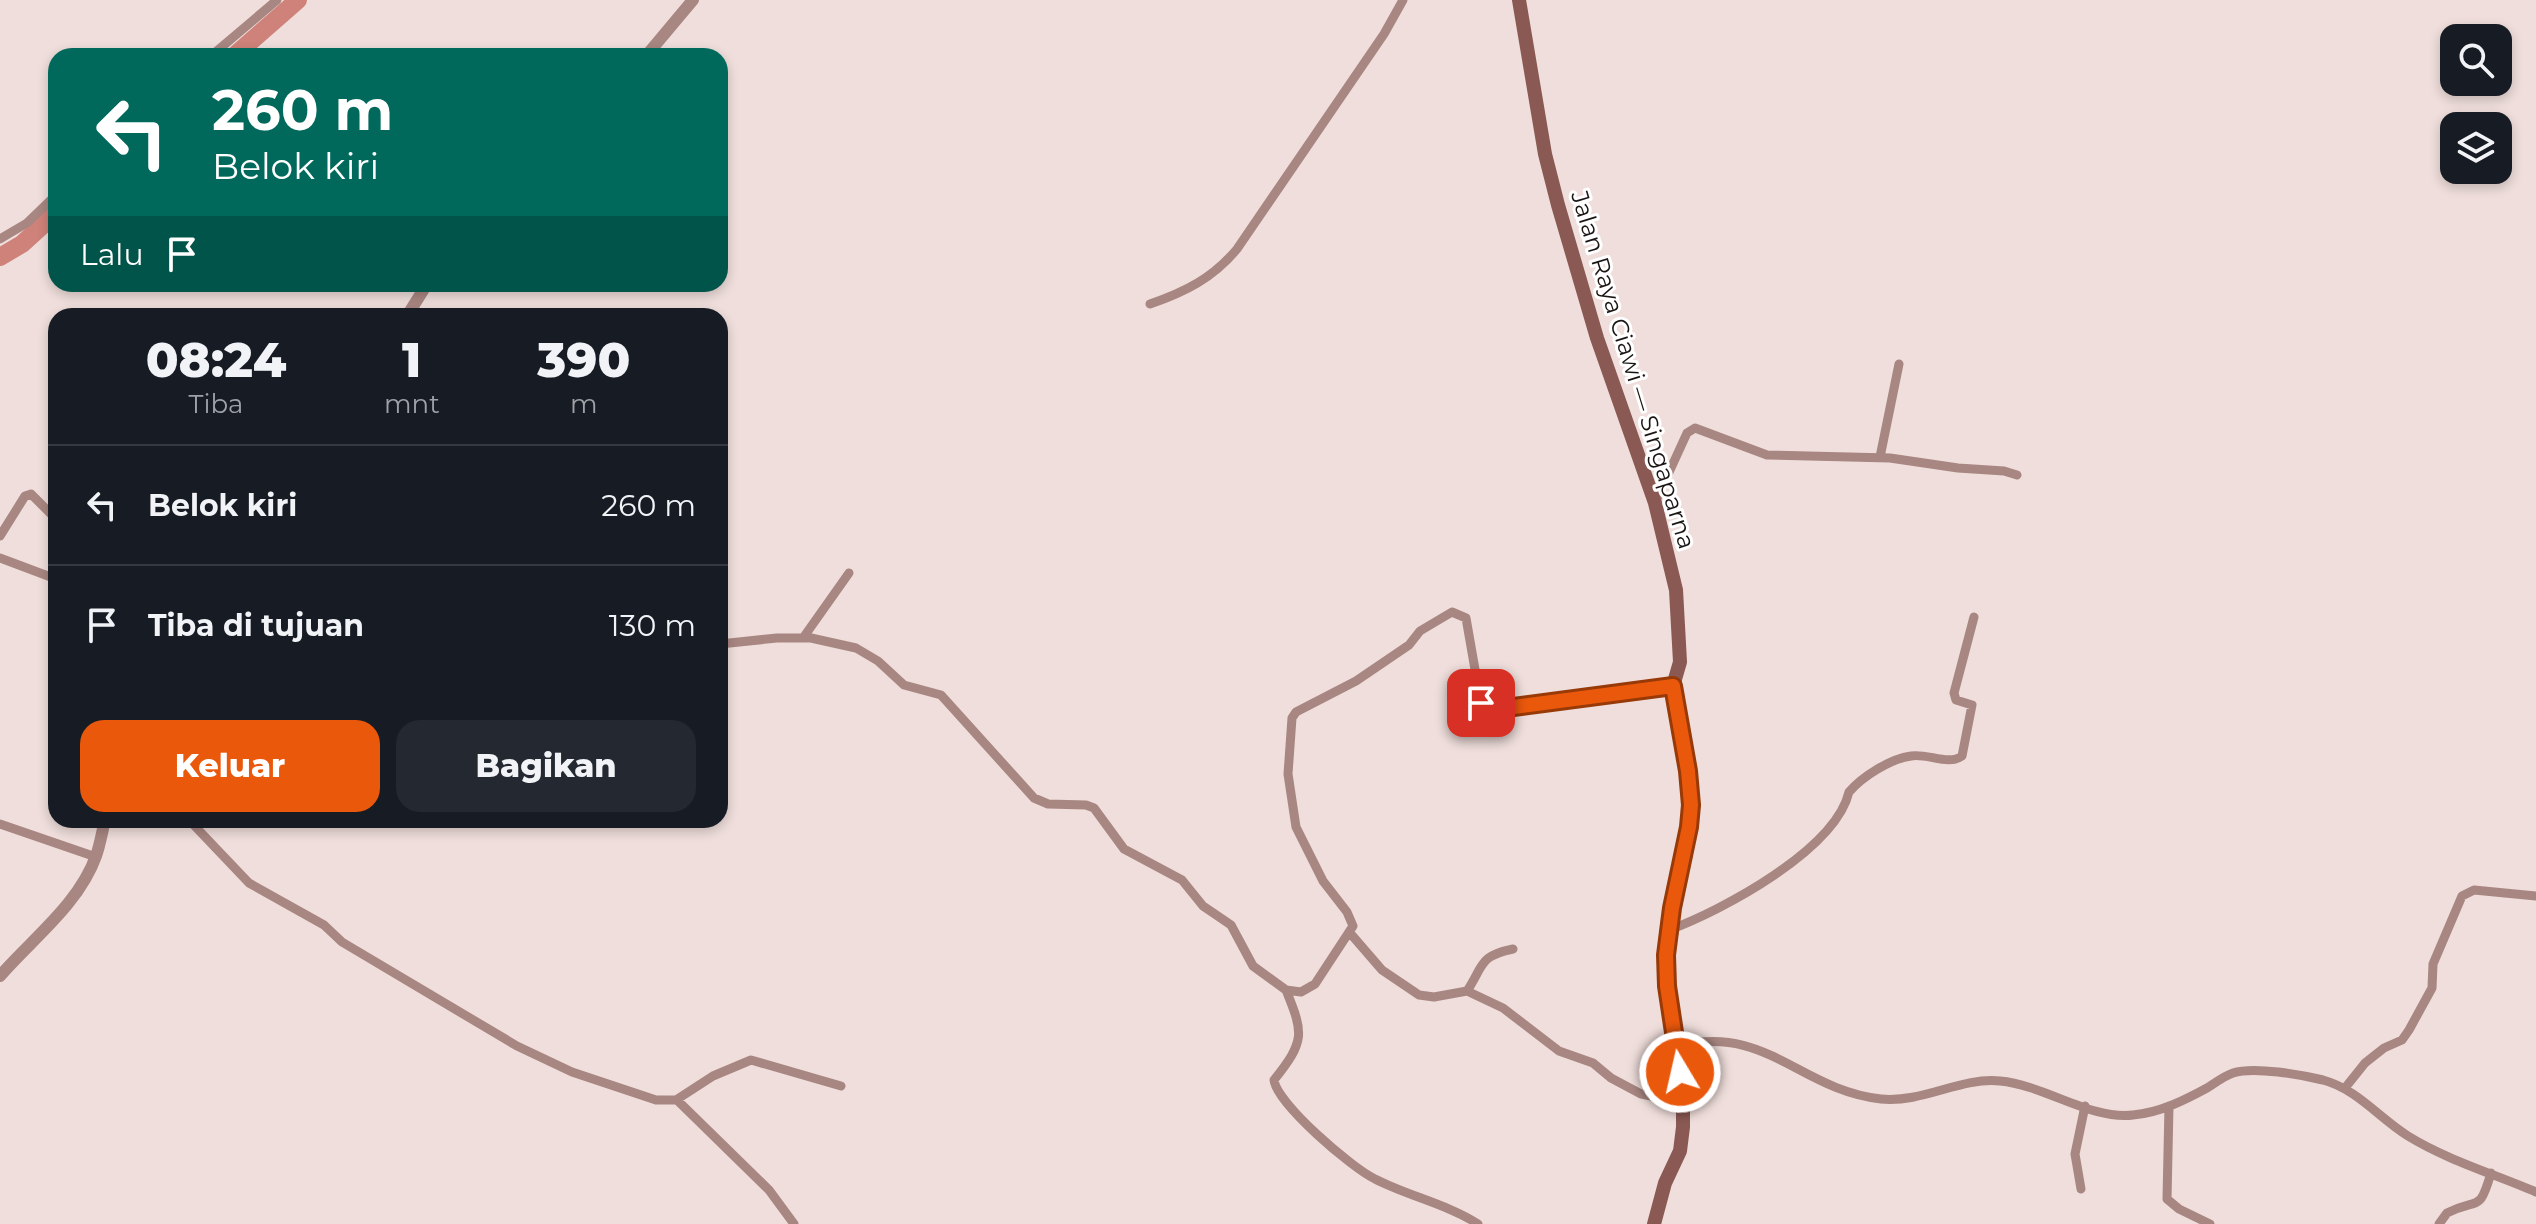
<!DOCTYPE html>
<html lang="id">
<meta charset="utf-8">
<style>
:root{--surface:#171b24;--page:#242831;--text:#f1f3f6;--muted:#9ea1a6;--line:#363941;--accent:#ea580c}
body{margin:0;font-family:Montserrat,sans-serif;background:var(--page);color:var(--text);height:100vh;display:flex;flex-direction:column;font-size:30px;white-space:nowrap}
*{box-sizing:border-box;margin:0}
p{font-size:26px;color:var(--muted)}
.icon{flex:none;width:44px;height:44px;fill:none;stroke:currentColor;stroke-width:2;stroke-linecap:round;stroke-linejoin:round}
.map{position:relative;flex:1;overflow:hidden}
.panel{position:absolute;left:48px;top:308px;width:680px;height:520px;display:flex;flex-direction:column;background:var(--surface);border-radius:24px;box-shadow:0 4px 12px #0003}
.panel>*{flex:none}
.banner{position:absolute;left:48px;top:48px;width:680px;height:244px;border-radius:24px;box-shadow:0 4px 12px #0003;background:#00695c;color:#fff;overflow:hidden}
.fabs{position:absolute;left:2440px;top:24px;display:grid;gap:16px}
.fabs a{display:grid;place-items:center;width:72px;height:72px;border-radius:16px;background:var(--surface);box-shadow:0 4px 12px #0003;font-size:40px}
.pin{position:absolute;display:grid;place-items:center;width:68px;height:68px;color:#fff;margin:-34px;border-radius:16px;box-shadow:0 4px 12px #0006}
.me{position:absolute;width:88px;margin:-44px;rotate:351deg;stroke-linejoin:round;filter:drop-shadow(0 0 6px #0008)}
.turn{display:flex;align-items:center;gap:28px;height:168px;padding:0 32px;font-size:36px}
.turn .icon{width:104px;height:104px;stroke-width:2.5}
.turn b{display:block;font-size:56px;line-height:68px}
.then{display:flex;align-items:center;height:76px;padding:0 32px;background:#0003;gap:16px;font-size:30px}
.eta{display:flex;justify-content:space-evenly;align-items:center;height:136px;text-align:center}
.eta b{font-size:48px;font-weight:800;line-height:56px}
.button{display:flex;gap:16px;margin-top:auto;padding:16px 32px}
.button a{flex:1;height:92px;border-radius:24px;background:var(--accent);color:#fff;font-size:32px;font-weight:800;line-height:92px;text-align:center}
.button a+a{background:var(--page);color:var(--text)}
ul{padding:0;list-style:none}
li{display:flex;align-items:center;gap:24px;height:120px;padding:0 32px;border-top:2px solid var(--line)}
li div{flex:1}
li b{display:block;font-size:30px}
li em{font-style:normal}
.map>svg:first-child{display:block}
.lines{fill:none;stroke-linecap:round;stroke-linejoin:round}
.river{stroke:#ce8279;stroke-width:18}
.minor{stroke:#a88681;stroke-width:9}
.tertiary{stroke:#a88681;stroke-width:12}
.secondary{stroke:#8a5953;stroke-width:14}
.route-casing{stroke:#983908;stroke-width:20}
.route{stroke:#ea580c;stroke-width:14}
.labels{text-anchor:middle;stroke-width:6;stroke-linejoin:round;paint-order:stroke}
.street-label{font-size:24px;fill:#1a1413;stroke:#fff}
</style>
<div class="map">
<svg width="2536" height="1224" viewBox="0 0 2536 1224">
<rect width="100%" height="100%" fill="#efdedb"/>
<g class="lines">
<path class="river" d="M234 56 298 0
M0 257 22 244 56 213"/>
<path class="minor" d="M211 56 277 0
M0 239 27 223 56 195
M1150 304C1185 292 1213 278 1237 249L1384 34 1403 0
M1880 457 1899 364
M1655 503 1687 433 1695 428 1767 455 1890 458 1958 468 2004 471 2017 475
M0 536 25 496 31 494 56 519
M0 558 56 579
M803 638 849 573
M720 644 777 638H811L856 648 878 661 904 685 941 695 1034 798 1048 804 1086 805 1094 808 1124 849 1182 880 1203 906 1231 925 1253 966 1286 990 1301 992 1315 984 1353 926 1347 912 1323 881 1296 827 1288 774 1292 718 1296 712 1356 681 1409 645 1420 631 1452 612 1466 618 1480 698 1487 708 1673 686
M189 820 249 883 324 925 342 942 517 1046 572 1072 656 1100H677L769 1190 794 1224
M0 824 96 857
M1669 930C1723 910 1835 850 1849 792 1863 776 1890 759 1911 756 1927 753 1949 766 1962 756L1972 705 1956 700 1954 693 1974 617
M1350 933 1382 970 1419 995 1434 997 1467 991 1503 1008 1559 1051 1593 1063 1611 1078 1641 1094 1667 1099 1683 1096
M1286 990C1304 1034 1305 1041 1274 1080 1277 1104 1352 1168 1375 1179 1408 1196 1447 1204 1478 1224
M1467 991C1484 965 1479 956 1513 949
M1676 1047C1765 1022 1799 1090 1881 1099 1924 1103 1960 1077 2000 1081 2045 1085 2090 1120 2133 1115 2159 1113 2185 1100 2207 1088 2215 1083 2224 1076 2233 1073 2254 1066 2302 1075 2323 1080 2357 1089 2379 1118 2408 1136 2447 1160 2494 1174 2536 1192
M2345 1088 2365 1063 2384 1048 2402 1040 2409 1030 2432 988 2433 964 2462 896 2474 890 2536 896
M676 1100 713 1076 751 1060 841 1086
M2169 1106 2167 1199 2179 1209 2210 1224
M2081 1189 2075 1154 2085 1106
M2439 1224 2447 1213C2479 1197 2479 1214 2491 1173"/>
<path class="tertiary" d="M646 56 693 0
M407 316 427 284
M0 976C32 939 79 904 96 856 100 845 102 832 105 820"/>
<path class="secondary" d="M1519 0 1545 154 1558 205 1597 338 1655 503 1676 590 1680 662 1673 686 1688 771 1691 805 1689 827 1672 908 1666 955 1670 1017 1683 1096V1127L1680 1151 1665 1183 1654 1224"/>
</g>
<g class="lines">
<defs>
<path id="route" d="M1481 703 1487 708 1498 709 1673 686 1688 771 1691 805 1689 827 1672 908 1666 955 1667 986 1680 1072"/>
</defs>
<use href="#route" class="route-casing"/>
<use href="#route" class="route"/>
</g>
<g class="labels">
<g class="street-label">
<text transform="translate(1633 370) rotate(73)" y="8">Jalan Raya Ciawi — Singaparna</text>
</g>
</g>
</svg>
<div class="fabs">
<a><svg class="icon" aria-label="search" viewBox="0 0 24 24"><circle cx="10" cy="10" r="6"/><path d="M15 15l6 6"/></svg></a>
<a><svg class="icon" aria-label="layers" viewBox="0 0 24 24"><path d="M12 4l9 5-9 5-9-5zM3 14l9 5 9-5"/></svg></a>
</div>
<div class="pin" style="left:1481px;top:703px;background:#d93025"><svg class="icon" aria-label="arrive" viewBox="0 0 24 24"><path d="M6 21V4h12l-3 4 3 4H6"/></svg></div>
<svg class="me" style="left:1680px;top:1072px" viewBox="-20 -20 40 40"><circle r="17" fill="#ea580c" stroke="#fff" stroke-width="3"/><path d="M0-11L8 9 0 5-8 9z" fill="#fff"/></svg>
<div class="banner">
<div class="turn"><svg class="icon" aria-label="left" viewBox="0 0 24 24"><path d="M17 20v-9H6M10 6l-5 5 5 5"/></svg><div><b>260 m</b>Belok kiri</div></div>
<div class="then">Lalu<svg class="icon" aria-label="arrive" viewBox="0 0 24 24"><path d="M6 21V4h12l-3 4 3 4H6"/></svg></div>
</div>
<section class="panel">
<div class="eta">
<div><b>08:24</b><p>Tiba</p></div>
<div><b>1</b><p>mnt</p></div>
<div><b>390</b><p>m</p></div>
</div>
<ul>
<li><svg class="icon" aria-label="left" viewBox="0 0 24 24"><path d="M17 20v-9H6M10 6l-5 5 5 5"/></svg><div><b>Belok kiri</b></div><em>260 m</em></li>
<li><svg class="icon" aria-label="arrive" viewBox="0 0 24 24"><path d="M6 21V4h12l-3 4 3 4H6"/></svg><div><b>Tiba di tujuan</b></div><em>130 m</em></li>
</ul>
<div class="button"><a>Keluar</a><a>Bagikan</a></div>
</section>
</div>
